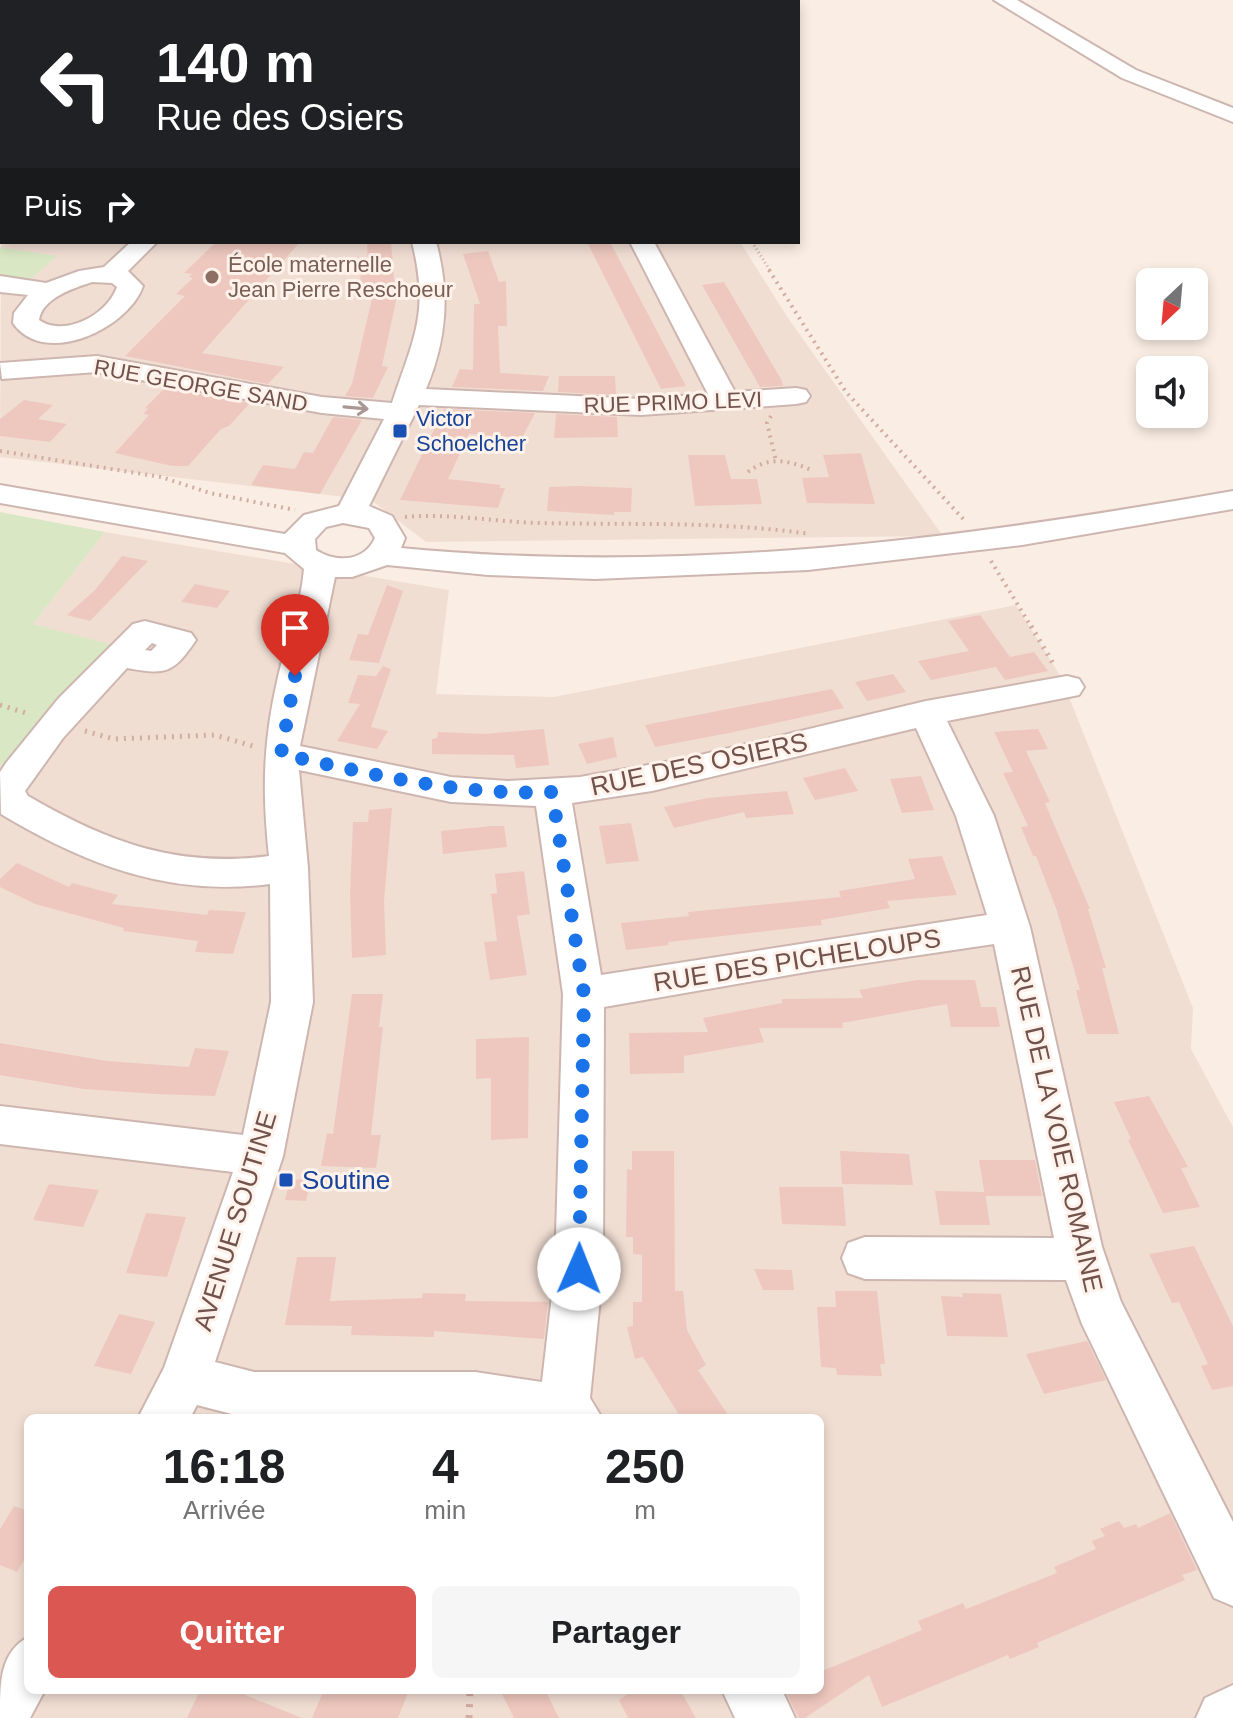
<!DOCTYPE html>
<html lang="fr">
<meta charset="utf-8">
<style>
:root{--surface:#fff;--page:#f6f6f6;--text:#202124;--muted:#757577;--accent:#db5752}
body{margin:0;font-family:Arial,sans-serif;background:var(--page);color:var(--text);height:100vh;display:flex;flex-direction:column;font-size:30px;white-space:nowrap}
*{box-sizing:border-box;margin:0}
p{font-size:26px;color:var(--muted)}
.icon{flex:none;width:44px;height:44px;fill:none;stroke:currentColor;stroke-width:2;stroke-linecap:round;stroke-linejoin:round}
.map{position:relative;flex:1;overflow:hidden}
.details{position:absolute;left:24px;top:1414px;width:800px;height:280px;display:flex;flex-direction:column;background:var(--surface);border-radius:12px;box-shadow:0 4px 12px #0003}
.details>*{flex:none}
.hud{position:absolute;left:0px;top:0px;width:800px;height:244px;box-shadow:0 4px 12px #0003;background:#202124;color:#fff;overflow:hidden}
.needle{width:52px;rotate:206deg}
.buttons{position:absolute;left:1136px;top:268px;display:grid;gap:16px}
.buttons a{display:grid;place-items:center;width:72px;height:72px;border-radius:12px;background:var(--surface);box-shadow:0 4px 12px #0003;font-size:40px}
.pin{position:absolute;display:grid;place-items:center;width:68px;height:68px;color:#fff;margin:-82px -34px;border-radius:50% 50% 50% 0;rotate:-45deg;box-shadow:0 0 8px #0007}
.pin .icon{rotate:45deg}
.me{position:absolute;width:88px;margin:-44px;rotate:1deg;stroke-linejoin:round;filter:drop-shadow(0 0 6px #0008)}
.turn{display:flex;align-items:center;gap:28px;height:168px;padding:0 24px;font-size:36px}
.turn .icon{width:104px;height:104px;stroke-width:2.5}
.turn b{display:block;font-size:56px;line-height:68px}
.then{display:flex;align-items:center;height:76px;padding:0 24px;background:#0003;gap:16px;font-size:30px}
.eta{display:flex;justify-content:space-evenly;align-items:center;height:136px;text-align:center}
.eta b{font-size:48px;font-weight:600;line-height:56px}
.cta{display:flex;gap:16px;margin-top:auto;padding:16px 24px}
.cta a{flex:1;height:92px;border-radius:12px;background:var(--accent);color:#fff;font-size:32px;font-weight:600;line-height:92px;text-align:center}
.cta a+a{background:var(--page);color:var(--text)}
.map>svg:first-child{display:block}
.residential{fill:#f1ded3;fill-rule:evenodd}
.green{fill:#d9e7c4}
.building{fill:#eec8be}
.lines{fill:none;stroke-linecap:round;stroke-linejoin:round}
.minor-casing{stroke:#cdb6af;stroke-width:4}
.path-far3{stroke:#d2aba1;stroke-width:3;stroke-dasharray:1 3;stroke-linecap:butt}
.path-far2{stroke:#d2aba1;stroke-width:4;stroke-dasharray:2 5;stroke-linecap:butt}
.path-far1{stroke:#d2aba1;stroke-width:5;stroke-dasharray:2 6;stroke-linecap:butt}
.path{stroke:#d2aba1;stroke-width:7;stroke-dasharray:3 8;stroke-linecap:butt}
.minor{fill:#fff;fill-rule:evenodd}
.oneway{stroke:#aa9794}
.route{stroke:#1a73e8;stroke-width:14;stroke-dasharray:0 25.2}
.education-dot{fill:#8d6e63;stroke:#fef2ea;stroke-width:3}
.transit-dot{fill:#1a4fb4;stroke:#fef2ea;stroke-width:3}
.labels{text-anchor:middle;stroke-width:6;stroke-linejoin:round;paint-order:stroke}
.far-education-label{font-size:22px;fill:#785e54;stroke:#fef2ea;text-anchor:start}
.far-street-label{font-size:22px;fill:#71524c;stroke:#fef2ea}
.far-transit-label{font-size:22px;fill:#164399;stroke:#fef2ea;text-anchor:start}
.street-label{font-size:26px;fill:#71524c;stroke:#fef2ea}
.transit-label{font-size:26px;fill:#164399;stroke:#fef2ea;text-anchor:start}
</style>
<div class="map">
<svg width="1233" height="1718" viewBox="0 0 1233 1718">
<rect width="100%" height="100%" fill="#faeee4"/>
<path class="residential" d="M77 0H712L711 2Z
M2 48V242H740L788 318 943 536 426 542 371 500 0 457Z
M105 532 449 590 436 694 554 697 1016 605 1061 677 1193 1008 1191 1049 1233 1127V1718H0V767L113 646 33 624ZM28 1418H820V1690H28Z"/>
<path class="green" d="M0 247 57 256 26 283 0 279Z
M0 512 105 532 33 624 113 645 0 767Z"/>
<path class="building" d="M216 242H300L202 353 284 367 268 384 125 356 185 296 176 294 193 278 189 277 192 274 184 273Z
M367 242H391L396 301 382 366 388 367 373 398 345 396 352 384 374 290H361L360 264H368Z
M587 242H610L686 386 661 389Z
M488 251 499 282 506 281 507 326H498L500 373 549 376 543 391 452 387 460 369 473 370 474 304H480L463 254Z
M724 282 781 379 783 386 760 387 702 285Z
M559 376H615L616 395 558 392Z
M165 388 250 403 229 426 221 429 188 466H172L115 453 149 415 143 414 148 409 145 408Z
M24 400 53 405 38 419 67 424 50 442 0 436V419Z
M444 409 535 413 522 438 469 434 448 479 501 485 499 488H505L498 508 400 500Z
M556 414 617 417 618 437 554 438Z
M333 417 362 420 320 494 251 485 263 465 295 469 304 452 313 453Z
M861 453 875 504 807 503 802 478 829 477 823 455Z
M688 455H725L731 479H757L762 504 695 506Z
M578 486 632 488 631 512H614V515L547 511 549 487Z
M122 556 148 561 90 621 67 615 95 590Z
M195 584 230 591 217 608 181 602Z
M387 585 403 591 379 663 349 660 358 634 368 635Z
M980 615 1010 657 1034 652 1048 671 1005 680 996 667 931 680 918 661 969 651 948 621Z
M383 666 391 669 371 727 388 731 377 749 337 741 360 704 348 703 358 675 376 676Z
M893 674 906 692 867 701 855 682Z
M832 689 844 708 734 732 655 747 645 725Z
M544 729 549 765 516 768 514 755 432 754V739L437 738 438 732 484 734Z
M1038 729 1048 749 1026 751 1050 802 1045 803 1090 909H1088L1106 968H1102L1119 1034H1087L1076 990H1080L1057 911 1036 856H1033L1021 827 1028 826 1003 773 1013 772 994 732Z
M613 737 617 757 587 764 578 744Z
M845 768 858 791 815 800 803 778Z
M921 776 934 810 902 813 890 779Z
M787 791 794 814 746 818 744 812 674 828 664 807 708 798Z
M392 808 384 901 386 955 352 958 350 894 353 822H368L369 810Z
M631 823 639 861 606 864 599 826Z
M492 826H504L507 847 443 854 441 831Z
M942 856 957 895 887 901 890 908 821 920 822 925 668 942 669 945 626 950 621 923 689 916 688 912 841 897 839 891 915 879 908 859Z
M17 863 69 887 72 883 118 895 112 904 207 915 209 910 246 912 233 954 195 952 198 941 123 931 124 928 35 904 0 887V879Z
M524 871 530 914 517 916 527 975 490 980 484 942 497 941 491 894 497 893 495 874Z
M917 980H975L981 1007H996L1000 1027H951L947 1004 842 1023 843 1028H759L764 1042 684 1056V1073L630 1074 629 1033 708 1032 703 1018 782 1003V999L863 998 859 990Z
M352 994H383L379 1027H383L371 1135H381L376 1168 321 1166 327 1133 333 1134Z
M529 1037 528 1138 491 1140V1078L476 1079V1039Z
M0 1043 107 1061 189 1067 195 1048 229 1051 215 1096 156 1094 84 1089 0 1075Z
M1149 1096 1188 1167 1181 1168 1200 1207 1163 1213 1128 1140 1131 1139 1114 1102Z
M632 1151H674L675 1291H683L687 1330 706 1365 698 1370 730 1418H681L643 1357 635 1359 627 1327 633 1326V1302H642V1255L633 1254V1237H626L627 1169 632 1170Z
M840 1151 909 1154 913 1185 842 1184Z
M979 1160H1035L1042 1196H985Z
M290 1179 311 1180 306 1201 285 1200Z
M49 1184 99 1190 83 1227 33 1220Z
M779 1187H843L846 1226 782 1224Z
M935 1191 985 1192 990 1225H940Z
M146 1213 186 1217 167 1277 126 1273Z
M1194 1246 1233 1326V1386L1212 1390 1201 1366 1208 1364 1179 1302 1172 1303 1149 1254Z
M297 1257H336L330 1301 422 1298 423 1293 466 1294 465 1301 548 1302 544 1339 434 1331V1337L351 1335 352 1326 285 1325Z
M754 1269 792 1270 794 1290H763Z
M835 1291H877L885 1364H880L882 1376 837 1375 836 1368 821 1367 817 1307H836Z
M962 1293 1001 1294 1008 1337 947 1336 941 1296 963 1297Z
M119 1314 155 1322 131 1374 94 1366Z
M1087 1341 1106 1380 1044 1394 1026 1354Z
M14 1506 28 1511V1553L17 1572 0 1565V1529Z
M1170 1513 1197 1570 1182 1575 1185 1580 1037 1643 1039 1647 1010 1659 1008 1655 882 1707 869 1675 805 1718H799L795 1711 785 1690H820V1672L922 1630 918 1621 963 1603 966 1609 1057 1573 1054 1567 1096 1549 1092 1541 1105 1536 1100 1529 1119 1521 1124 1528 1136 1524 1138 1528Z
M200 1690H233L302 1718H187Z
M324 1690H409L398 1718H312Z
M500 1690H545L559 1718H514Z
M634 1690H680L696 1718H628L619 1700Z"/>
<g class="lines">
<defs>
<path id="minor" d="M136 0H155L156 2H137Z
M616 0H637L638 2H617Z
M994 0H1017L1136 70 1233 108V122L1122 78Z
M0 203H2V217H0Z
M131 242H157L128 271 143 286C128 329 44 368 13 323L14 313 28 295 0 292V276L46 283 79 271 104 267ZM92 282 112 283 117 287C108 314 65 338 39 320 42 298 74 288 92 282Z
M412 242H436C450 293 447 339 426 389L641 399 708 394 630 242H654L735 392 796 388 806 390 810 396 806 402 796 404 641 415 419 405 369 506 392 516 405 538 401 548C685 575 954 540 1233 491V509L1022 545 808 570 595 579 488 575 387 565 352 577H335L300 746 451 777 508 781 580 777 688 758 926 701 1067 676 1079 679 1084 687 1079 695 947 721 994 816 1030 927 1102 1247 1121 1302 1233 1522V1606L1214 1598 1082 1324 1066 1280 865 1279 848 1273 842 1258 848 1243 865 1237 1054 1238 994 944 812 971 604 1007 603 1269 590 1398 602 1418H247L197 1405 190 1418H138L164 1368 233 1172 0 1144V1106L243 1135 271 1002 270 884C170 897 86 865 1 814L0 772 6 763 58 699 133 624 145 621 191 633 196 640C173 674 166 675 127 668L63 738 25 791 28 796C107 842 176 868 269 856 262 791 263 742 278 677 286 641 301 606 304 569L285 553 0 503V485L285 534 304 515 339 506 384 419 322 413 97 372 2 379 0 363 97 356 322 397 392 403C413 339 430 314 412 242ZM343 523 369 528 375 538C364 562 336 563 316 550L315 539 326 527ZM152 643 157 645 151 651 145 650ZM916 728 956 816 987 915 601 975 572 803 652 791ZM299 770 451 802 536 806 563 994 555 1269 542 1382 475 1372H254L215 1362 283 1156 313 1002 308 868Z
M28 1637V1690H45L30 1718H0C0 1681 0 1653 28 1637Z
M1233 1685V1718H1196L1205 1698Z
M722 1690H782L795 1718H735Z"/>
</defs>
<use href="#minor" class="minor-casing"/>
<path class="path-far3" d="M431 2 437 0
M460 2 466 0
M752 242 771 272"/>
<path class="path-far2" d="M769 270 846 392 966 522
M771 416 767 423 776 461
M0 451 161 477 210 493 295 510
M748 472C768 456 789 460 811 470
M405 517C450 513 495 522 540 523 631 525 720 521 810 534
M991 561 1032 628"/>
<path class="path-far1" d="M1031 626 1054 665
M0 705 29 714
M85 731 114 739 215 735 256 747"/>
<path class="path" d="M469 1718 470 1690"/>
<use href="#minor" class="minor"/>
</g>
<defs><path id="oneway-shaft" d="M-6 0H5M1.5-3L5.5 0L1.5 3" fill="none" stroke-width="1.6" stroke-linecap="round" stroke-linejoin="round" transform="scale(2)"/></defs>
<use class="oneway" href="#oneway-shaft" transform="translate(356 408) rotate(5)"/>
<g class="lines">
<path class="route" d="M295 676 281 754C371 774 459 796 552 792L584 994 579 1269"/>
</g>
<circle class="education-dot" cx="212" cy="277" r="8"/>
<g class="transit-dot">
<rect x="392" y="423" width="16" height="16" rx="4"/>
<rect x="278" y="1172" width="16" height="16" rx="4"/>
</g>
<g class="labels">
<g class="far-education-label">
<text x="228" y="272">École maternelle<tspan x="228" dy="25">Jean Pierre Reschoeur</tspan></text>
</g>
<g class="far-street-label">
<text transform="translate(201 385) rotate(10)" y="8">RUE GEORGE SAND</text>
<text transform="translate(673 402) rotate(-2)" y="8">RUE PRIMO LEVI</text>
</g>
<g class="far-transit-label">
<text x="416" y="426">Victor<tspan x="416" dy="25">Schoelcher</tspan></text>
</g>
<g class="street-label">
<text transform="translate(699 764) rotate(-12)" y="9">RUE DES OSIERS</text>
<text transform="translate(797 960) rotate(-9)" y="9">RUE DES PICHELOUPS</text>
<text transform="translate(1057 1129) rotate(77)" y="9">RUE DE LA VOIE ROMAINE</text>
<text transform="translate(235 1221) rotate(-73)" y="9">AVENUE SOUTINE</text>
</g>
<g class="transit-label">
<text x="302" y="1189">Soutine</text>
</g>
</g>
</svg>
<div class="buttons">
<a><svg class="needle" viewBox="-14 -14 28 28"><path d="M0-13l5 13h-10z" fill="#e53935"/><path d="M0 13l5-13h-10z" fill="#757577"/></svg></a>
<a><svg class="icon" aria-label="sound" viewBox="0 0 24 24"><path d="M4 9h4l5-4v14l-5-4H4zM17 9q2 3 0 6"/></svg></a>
</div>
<div class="pin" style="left:295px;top:676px;background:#d93025"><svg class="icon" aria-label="arrive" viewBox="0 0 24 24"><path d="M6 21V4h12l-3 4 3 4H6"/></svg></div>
<svg class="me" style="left:579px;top:1269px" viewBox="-20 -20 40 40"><circle r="19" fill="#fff"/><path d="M0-13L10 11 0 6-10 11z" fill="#1a73e8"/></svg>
<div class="hud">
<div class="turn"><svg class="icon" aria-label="left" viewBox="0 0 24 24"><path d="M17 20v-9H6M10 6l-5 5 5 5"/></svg><div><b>140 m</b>Rue des Osiers</div></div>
<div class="then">Puis<svg class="icon" aria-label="right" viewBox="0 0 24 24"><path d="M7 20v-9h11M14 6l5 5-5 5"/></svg></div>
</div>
<section class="details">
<div class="eta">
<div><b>16:18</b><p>Arrivée</p></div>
<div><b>4</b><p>min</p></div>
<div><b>250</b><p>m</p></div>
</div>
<div class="cta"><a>Quitter</a><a>Partager</a></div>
</section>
</div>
